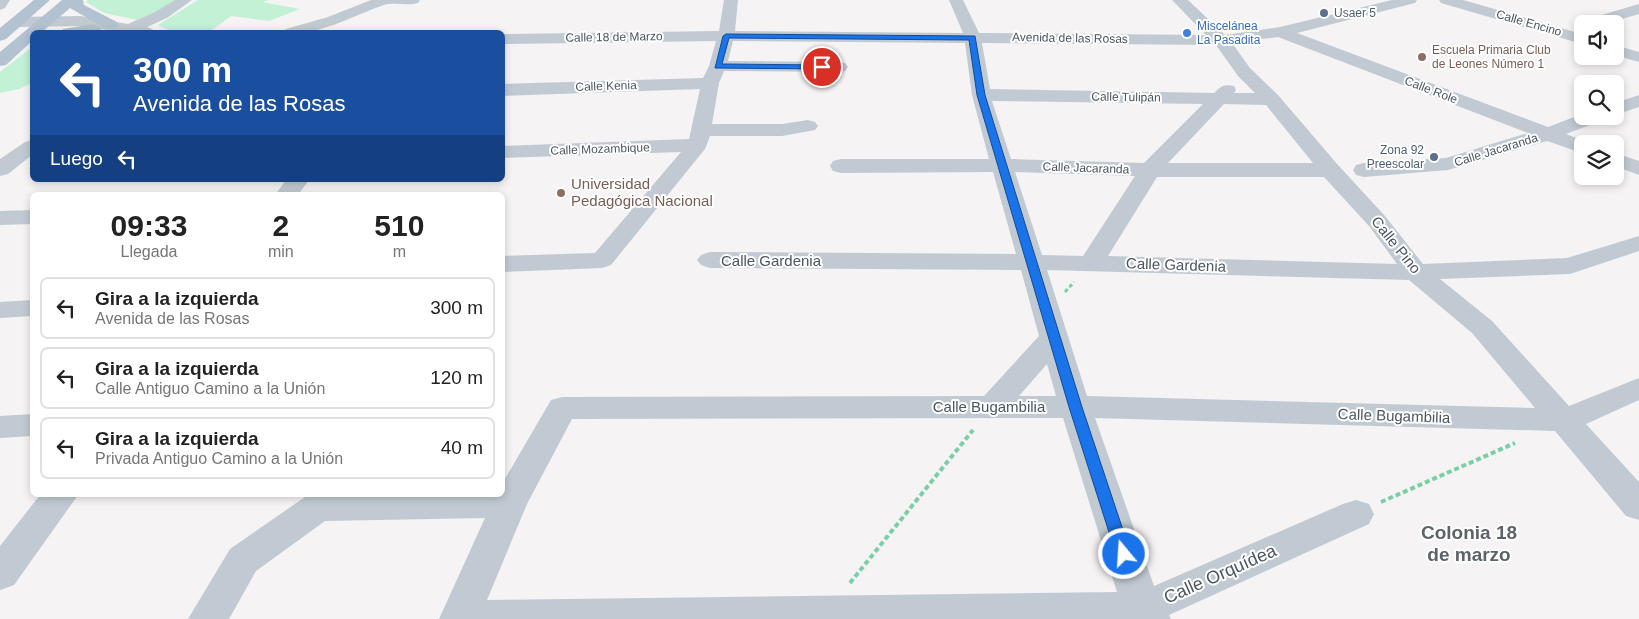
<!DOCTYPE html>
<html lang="es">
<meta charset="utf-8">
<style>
:root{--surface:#fff;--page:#f6f6f6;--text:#222;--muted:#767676;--line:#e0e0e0}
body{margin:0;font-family:Arial,sans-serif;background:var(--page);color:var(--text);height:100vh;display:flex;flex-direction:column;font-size:19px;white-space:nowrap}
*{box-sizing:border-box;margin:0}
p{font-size:16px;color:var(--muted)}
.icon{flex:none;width:28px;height:28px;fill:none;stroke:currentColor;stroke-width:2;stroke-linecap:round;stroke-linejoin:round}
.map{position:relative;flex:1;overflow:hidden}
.sheet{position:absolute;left:30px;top:192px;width:475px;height:305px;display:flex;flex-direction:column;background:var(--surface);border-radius:8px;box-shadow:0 2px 8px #0003}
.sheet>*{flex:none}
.top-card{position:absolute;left:30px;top:30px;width:475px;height:152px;border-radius:8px;box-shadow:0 2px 8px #0003;background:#1a4fa0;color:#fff;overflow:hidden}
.buttons{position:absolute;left:1574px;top:15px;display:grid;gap:10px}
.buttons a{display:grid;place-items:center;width:50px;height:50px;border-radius:8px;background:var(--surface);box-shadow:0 2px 8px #0003;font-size:25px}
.pin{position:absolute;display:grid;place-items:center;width:42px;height:42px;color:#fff;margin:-21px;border:2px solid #fff;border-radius:50%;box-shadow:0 1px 5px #0007}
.me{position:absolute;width:55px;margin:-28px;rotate:342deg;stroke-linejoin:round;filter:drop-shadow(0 0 4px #0008)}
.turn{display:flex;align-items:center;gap:18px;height:105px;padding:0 20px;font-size:22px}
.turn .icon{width:65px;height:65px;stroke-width:2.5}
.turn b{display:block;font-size:35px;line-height:42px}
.then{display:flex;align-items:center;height:48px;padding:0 20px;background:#0003;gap:10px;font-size:19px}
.eta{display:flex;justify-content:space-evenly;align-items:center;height:85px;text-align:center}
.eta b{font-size:30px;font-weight:700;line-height:35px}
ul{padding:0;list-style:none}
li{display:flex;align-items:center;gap:15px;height:62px;margin:0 10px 8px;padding:0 10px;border:2px solid var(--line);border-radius:8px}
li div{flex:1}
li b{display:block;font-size:19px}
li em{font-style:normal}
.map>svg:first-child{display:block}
.green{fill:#c3f1d5}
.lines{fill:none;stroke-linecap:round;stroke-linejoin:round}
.path-far1{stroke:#7ad0a6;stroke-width:3;stroke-dasharray:4 2.5;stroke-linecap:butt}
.path{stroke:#7ad0a6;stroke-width:4;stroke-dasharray:5 3;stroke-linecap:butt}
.minor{fill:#c1cad2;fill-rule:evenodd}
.major{fill:#b3c2d1;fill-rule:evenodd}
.route{fill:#1a73e8;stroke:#114b97}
.service-dot{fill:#5c6f8a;stroke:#fff;stroke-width:2}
.shop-dot{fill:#3f7fe0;stroke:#fff;stroke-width:2}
.education-dot{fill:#8d6e63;stroke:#fff;stroke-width:2}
.labels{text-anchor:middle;stroke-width:4;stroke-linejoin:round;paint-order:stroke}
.far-service-label{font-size:12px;fill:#4e5e75;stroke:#fff;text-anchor:start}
.far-street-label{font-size:12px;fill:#4a5661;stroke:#fff}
.far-shop-label{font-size:12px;fill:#366cbe;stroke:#fff;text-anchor:start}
.far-education-label{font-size:12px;fill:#785e54;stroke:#fff;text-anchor:start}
.education-label{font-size:15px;fill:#785e54;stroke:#fff;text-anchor:start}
.street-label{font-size:15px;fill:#4a5661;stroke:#fff}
.near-street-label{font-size:18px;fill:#4a5661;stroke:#fff}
.near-neighbourhood-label{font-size:19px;font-weight:bold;fill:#5f6368;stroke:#fff}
</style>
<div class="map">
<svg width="1639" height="619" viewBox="0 0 1639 619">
<rect width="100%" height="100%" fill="#f5f3f3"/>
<path class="green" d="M88 0H182L137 20 104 13 86 2Z
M198 0H269L262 2 300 9 269 21 231 16C224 21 216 28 208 32 197 37 167 32 158 25Z
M32 47V78L30 79 32 83 19 89 0 93V72Z"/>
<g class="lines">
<path class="path-far1" d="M1065 292 1074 282"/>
<path class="path" d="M1381 502 1515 443
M850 583 973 430"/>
<path class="minor" d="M0 0H10L5 8 0 10Z
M175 0H192L167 18 147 27 152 29 154 32H120L80 26 18 27 12 25 10 22 12 19 18 17 80 16 128 24 155 12Z
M371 0H420L418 3C407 6 394 2 384 5 351 16 319 37 284 32L286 29 328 17Z
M724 0H738L735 31 963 33 949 0H963L979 33 1206 35 1172 0H1188L1225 35 1280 27 1392 0H1417L1415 3 1297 33 1548 127 1582 114V116H1606L1603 120 1566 134 1589 143 1582 144V153L1547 141 1448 170 1364 177 1356 175 1353 170 1356 165 1364 163 1446 158 1528 133 1278 37 1232 43 1250 68 1278 95 1338 165 1385 216 1423 264 1567 258 1639 236V251L1570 274 1440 279 1492 321 1569 406 1639 378V400L1586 424 1639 482V520L1626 516 1555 431 1095 418 1154 586 1343 504 1356 500 1369 504 1374 514 1369 524 1169 615 1171 619H439L485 518 325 521 256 571 229 619H188L230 549 305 497 312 495H502V484L551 400 562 397 984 396 1039 336 1021 270 710 268 701 265 697 260 701 255 710 252 1016 254 993 172 841 173 833 171 830 166 833 161 841 159H989L972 95 965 43 733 41 728 61 839 62 845 63 848 67 845 71 839 72 724 71 719 83 712 124H782L808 120 815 122 818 126 815 130 782 136H710L705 149 611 265 602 268 502 272V256L595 253 681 152 502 158V146L689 139 700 89 502 96V84L703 78 709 66 716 41 502 44V34L719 31ZM982 43 1216 45 1238 76 1255 93H1234L1236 90 1234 86C1224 84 1221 86 1214 93L990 89ZM992 101 1203 104 1144 163 1011 159ZM1224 104 1266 105 1313 163H1168ZM1015 172 1135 176 1083 256 1042 255ZM1157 177H1324L1369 226 1397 264 1108 256ZM1047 270 1409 280 1472 333 1535 408 1087 396ZM1047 364 1056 396H1019ZM1063 418 1117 592 487 600 527 504 572 419Z
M1439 0H1463L1582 34V44L1441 3Z
M1639 4V14L1605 24H1582V28L1579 24 1581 21Z
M1615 45 1639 52V62L1615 55Z
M1639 95V107L1615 115V103Z
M32 140V155L8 174 0 176V159L25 142Z
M1615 153 1639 161V175L1615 166Z
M286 180H309L298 195H275Z
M32 210V224L0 225V211Z
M32 300V316L0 318V302Z
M32 414V436L0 438V416Z
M40 495H78L14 585 0 590V546Z"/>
<path class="major" d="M34 0H50L6 39 0 41V28Z
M62 0H83L84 5 117 22 119 25 117 28H105L70 8 42 32H32V41L6 65 0 66V52Z
M93 24 99 26 101 29 99 32H61L63 29Z"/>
</g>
<path class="route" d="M726 34 975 36 985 95 1082 407 1131 554 1129 559 1124 561 1118 559 1116 554 1069 407 977 95 969 40 729 38 722 64 822 65 825 67 822 69 715 68 723 36Z"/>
<g class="service-dot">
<circle cx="1324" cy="13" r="5"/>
<circle cx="1434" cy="157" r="5"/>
</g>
<circle class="shop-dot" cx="1187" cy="33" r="5"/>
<g class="education-dot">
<circle cx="1422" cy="57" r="5"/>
<circle cx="561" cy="193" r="5"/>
</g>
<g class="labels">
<g class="far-service-label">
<text x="1334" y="17">Usaer 5</text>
<text x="1424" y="154" text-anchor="end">Zona 92<tspan x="1424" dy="14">Preescolar</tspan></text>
</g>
<g class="far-street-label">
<text transform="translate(1529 23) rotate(16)" y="4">Calle Encino</text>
<text transform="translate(614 37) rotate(-1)" y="4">Calle 18 de Marzo</text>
<text transform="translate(1070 38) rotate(1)" y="4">Avenida de las Rosas</text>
<text transform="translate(606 86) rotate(-2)" y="4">Calle Kenia</text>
<text transform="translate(1431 90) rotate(21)" y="4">Calle Role</text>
<text transform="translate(1126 97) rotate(1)" y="4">Calle Tulipán</text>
<text transform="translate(600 149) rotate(-2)" y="4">Calle Mozambique</text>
<text transform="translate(1496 150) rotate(-17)" y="4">Calle Jacaranda</text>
<text transform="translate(1086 168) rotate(2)" y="4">Calle Jacaranda</text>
</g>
<g class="far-shop-label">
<text x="1197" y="30">Miscelánea<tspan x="1197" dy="14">La Pasadita</tspan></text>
</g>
<g class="far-education-label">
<text x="1432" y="54">Escuela Primaria Club<tspan x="1432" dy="14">de Leones Número 1</tspan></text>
</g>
<g class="education-label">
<text x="571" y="189">Universidad<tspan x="571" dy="17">Pedagógica Nacional</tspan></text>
</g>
<g class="street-label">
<text transform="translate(1396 245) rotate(51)" y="5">Calle Pino</text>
<text x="771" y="266">Calle Gardenia</text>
<text transform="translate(1176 265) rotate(2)" y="5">Calle Gardenia</text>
<text x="989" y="412">Calle Bugambilia</text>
<text transform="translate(1394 416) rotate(2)" y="5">Calle Bugambilia</text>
</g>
<g class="near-street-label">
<text transform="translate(1220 574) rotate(-24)" y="6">Calle Orquídea</text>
</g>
<g class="near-neighbourhood-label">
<text x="1469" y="539">Colonia 18<tspan x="1469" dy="22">de marzo</tspan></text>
</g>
</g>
</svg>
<div class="buttons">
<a><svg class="icon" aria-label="sound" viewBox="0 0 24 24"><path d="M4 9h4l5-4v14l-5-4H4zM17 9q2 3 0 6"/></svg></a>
<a><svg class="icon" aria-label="search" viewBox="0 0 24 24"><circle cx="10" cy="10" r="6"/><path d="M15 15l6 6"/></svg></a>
<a><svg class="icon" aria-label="layers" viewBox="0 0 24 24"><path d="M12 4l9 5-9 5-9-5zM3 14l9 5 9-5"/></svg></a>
</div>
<div class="pin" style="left:822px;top:67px;background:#d93025"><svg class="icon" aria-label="arrive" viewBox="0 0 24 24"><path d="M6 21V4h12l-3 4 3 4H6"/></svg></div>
<svg class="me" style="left:1124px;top:554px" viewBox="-20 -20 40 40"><circle r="17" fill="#1a73e8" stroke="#fff" stroke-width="3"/><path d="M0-11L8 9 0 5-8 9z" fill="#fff"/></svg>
<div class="top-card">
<div class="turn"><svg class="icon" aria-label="left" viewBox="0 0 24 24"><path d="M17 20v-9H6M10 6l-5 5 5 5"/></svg><div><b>300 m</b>Avenida de las Rosas</div></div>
<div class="then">Luego<svg class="icon" aria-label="left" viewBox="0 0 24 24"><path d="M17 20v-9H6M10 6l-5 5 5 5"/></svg></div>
</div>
<section class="sheet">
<div class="eta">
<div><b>09:33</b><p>Llegada</p></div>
<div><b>2</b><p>min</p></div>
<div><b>510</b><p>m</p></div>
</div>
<ul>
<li><svg class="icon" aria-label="left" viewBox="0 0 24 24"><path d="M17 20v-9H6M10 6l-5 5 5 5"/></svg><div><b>Gira a la izquierda</b><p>Avenida de las Rosas</p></div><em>300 m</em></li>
<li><svg class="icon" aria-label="left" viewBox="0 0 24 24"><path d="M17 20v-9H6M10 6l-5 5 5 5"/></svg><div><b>Gira a la izquierda</b><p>Calle Antiguo Camino a la Unión</p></div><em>120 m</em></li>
<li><svg class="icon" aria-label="left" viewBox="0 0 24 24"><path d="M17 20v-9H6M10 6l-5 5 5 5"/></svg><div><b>Gira a la izquierda</b><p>Privada Antiguo Camino a la Unión</p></div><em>40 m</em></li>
</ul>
</section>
</div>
